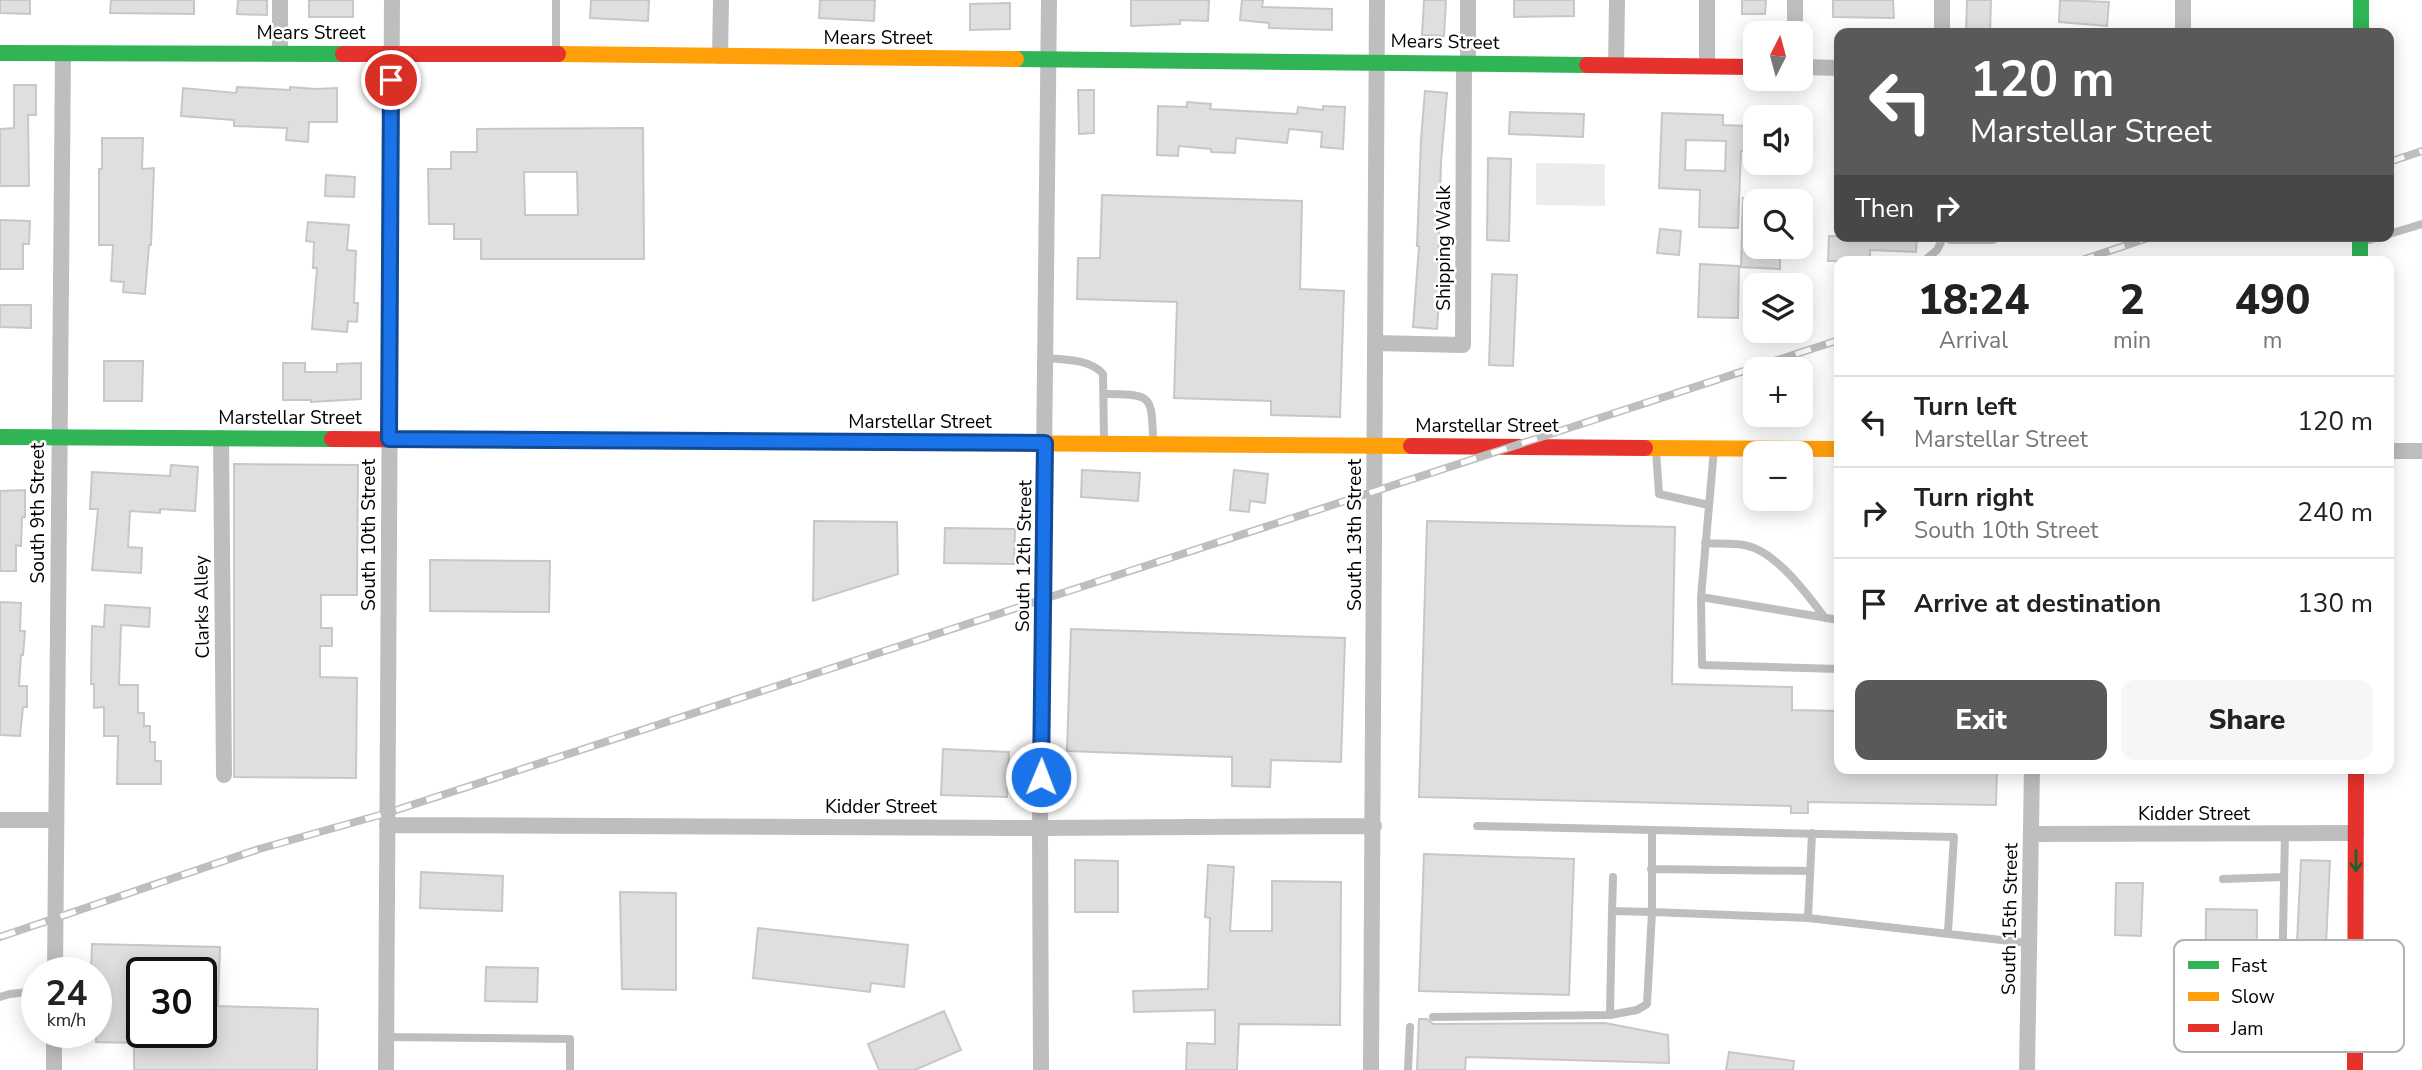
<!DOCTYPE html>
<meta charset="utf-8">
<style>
:root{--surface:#fff;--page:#f6f6f6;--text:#222;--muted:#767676;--line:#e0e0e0;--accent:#595959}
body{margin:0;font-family:"Nunito Sans",sans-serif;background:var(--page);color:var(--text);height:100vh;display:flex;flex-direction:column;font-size:26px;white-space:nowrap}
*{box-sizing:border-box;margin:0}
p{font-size:23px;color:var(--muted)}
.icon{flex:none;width:38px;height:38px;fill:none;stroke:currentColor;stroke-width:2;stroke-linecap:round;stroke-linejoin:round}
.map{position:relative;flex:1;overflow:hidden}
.sheet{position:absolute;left:1834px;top:256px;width:560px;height:518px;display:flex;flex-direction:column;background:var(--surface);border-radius:14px;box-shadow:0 4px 18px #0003}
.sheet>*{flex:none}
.hud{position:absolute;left:1834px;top:28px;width:560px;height:214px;border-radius:14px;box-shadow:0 4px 18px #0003;background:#595959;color:#fff;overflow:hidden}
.needle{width:46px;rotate:6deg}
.controls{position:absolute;left:1743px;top:21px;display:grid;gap:14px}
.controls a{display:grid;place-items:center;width:70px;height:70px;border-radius:14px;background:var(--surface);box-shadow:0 4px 18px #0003;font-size:35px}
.speed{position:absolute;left:21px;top:957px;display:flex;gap:14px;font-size:35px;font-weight:700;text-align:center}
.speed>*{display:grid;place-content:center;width:91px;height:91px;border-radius:50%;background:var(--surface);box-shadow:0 4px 18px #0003;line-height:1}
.speed small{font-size:18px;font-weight:400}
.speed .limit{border:4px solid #111;border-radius:10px;background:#fff;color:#111}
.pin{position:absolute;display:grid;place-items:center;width:60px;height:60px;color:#fff;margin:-30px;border:4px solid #fff;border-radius:50%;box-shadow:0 2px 7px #0007}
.me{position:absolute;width:77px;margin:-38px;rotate:1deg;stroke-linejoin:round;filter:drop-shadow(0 0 5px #0008)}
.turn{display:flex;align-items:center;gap:24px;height:147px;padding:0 21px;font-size:32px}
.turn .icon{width:91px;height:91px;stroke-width:2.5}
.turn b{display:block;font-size:49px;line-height:60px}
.then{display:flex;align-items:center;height:66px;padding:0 21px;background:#0003;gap:14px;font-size:26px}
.eta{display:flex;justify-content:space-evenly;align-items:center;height:119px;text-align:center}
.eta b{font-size:42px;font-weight:800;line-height:49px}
.action{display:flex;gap:14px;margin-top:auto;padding:14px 21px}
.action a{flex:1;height:80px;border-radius:14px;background:var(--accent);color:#fff;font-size:28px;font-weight:800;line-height:80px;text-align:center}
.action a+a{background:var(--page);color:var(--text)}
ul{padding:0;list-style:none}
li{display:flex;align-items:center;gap:21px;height:91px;padding:0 21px;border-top:2px solid var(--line)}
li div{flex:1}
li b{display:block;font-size:26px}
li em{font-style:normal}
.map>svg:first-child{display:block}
.green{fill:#ececec}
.building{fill:#dfdfdf;stroke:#c7c7c7;stroke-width:2;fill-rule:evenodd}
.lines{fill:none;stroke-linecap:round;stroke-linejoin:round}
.lane{stroke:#bebebe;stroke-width:8}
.street{stroke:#bebebe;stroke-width:16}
.fast{stroke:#30b455;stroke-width:16}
.slow{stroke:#ff9f0a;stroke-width:16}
.jam{stroke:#e5322d;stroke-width:16}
.rail-casing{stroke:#bebebe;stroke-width:8}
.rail{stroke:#fff;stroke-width:5;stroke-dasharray:16;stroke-linecap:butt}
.oneway{stroke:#1a632f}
.route-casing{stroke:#114b97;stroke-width:18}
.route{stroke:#1a73e8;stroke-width:12}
.labels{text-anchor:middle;stroke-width:5;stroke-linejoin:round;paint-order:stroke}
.street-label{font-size:19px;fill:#000;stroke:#fff}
.key{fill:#fff;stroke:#b2b2b2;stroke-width:2}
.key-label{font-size:19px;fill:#000}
</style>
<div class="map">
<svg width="2422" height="1070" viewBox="0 0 2422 1070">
<rect width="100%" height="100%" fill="#fff"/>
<path class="green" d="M1536 163 1605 164V206L1536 205Z"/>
<path class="building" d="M0 0H30V14L0 13Z
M111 0H194V14L110 13Z
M238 0H267V15L237 14Z
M309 0H353V17H309Z
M591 0H649L648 21 590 18Z
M820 0H875L874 21 819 18Z
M1131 0H1209L1208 21 1180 20V24L1131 26Z
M1242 0H1263L1262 7 1332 9V30L1269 28V23L1240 20Z
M1424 0H1446L1444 36 1422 35Z
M1514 0H1574V16L1514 17Z
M1742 0H1766L1765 14H1742Z
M1833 0H1893L1894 18 1833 17Z
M1967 0H1991L1990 33H1966Z
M2060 0 2109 2 2107 26 2059 22Z
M1010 3V29L970 30V4Z
M14 85H36V115H28L29 186H0V129L14 128Z
M237 87 290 90V87L316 89 337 88V122H309L308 142 286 140 287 128 234 126V120L181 116 183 88 236 93Z
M1078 90H1094V133L1079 134Z
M1425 91 1447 93 1441 162 1438 270H1441L1437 329 1413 327 1419 246H1417L1421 139Z
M1187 102 1211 104 1210 109 1297 114 1298 107 1323 110V106L1345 107 1343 149 1321 147 1322 132 1289 129 1287 143 1236 138 1235 153 1211 152V149L1179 146 1178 156 1157 155 1158 106 1187 107Z
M1510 112 1584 114 1583 137 1509 134Z
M1662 113 1723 115V125L1747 126 1746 151H1741L1738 228 1699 227 1700 190 1659 188ZM1686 140 1726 141 1725 171 1685 170Z
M643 128 644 259H481V239H454V224H429L428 169H451V152H477V129ZM524 172H577L578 215H525Z
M102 138H143L142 169 154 168 151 245H149L145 294 123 292 124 282 111 281 113 245H99V169H102Z
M1488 158 1511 159 1509 241 1487 240Z
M326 175 355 177 354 197 325 196Z
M1102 195 1302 201 1300 289 1344 291 1340 417 1271 415V401L1174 398 1177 302 1077 299 1078 258H1100Z
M1743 198H1755V247H1780V269L1741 267Z
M0 220 30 221 29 244H23V269H0Z
M308 222 349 225 347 250 356 251 354 303H358L357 322 348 321 347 332 312 329 317 268H313L314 242 306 241Z
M1660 229 1681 231 1679 255 1657 253Z
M1829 236H1917L1916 252 1870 250V261H1828Z
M1700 264 1739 266 1738 318 1698 317Z
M1492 274 1517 275 1513 366 1489 365Z
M0 305H31V328L0 327Z
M104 361H143L142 401H104Z
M283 363H305V372H337V364L361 363V399L311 402V400H283Z
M234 464 358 465 357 595H321V628H332V646H320V677L357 678 356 778 234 777Z
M171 465 198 467 195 511 160 509V513L130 511 128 547 142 548 141 573 92 570 98 509H90L92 472 170 476Z
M1082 470 1140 473 1138 501 1081 497Z
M1234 470 1268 474 1265 503 1250 501 1249 512 1230 510Z
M25 490V517H22L21 546 16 545V571H0V491Z
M814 521 897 522 898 574 813 601Z
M1427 521 1675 527 1672 684 1792 687V710L1839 711V768H1997L1996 805 1808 802V813H1791V806L1419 797Z
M945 528 1015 529 1014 564 944 563Z
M430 560 550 561 549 612 430 611Z
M0 602 21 603 20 631H25L23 655H21L19 686H27V707H23L20 736 0 735Z
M105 605 150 608 149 627 121 625 119 685H138V713H144V726H150V742H155V761H161V784H117L118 736H104V707L94 708V684H91L92 626 104 627Z
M1071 629 1345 638 1341 762 1271 760 1270 787 1232 786V757L1067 751Z
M943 749 1009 752 1007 797 941 795Z
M1424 854 1574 859 1569 995 1419 991Z
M1075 860 1118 861V912H1075Z
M2301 860 2330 861 2326 944 2297 943Z
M1208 865 1234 867 1230 931H1272V881L1341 882 1340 1025 1239 1024 1237 1070H1186L1187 1043 1215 1044V1010L1134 1012 1133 991 1208 989 1210 918 1205 917Z
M421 872 503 876 502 911 420 908Z
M2116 883H2143L2141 936 2115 935Z
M620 892 676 893V990L622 989Z
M2206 909 2257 910 2256 1042H2194V1007H2205Z
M758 928 908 945 904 987 871 983 870 992 753 978Z
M92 944 220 947 218 1006 318 1009 317 1070H134V1043L96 1042V973H91ZM142 973H201V1032H142Z
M486 967 538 968 537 1002 485 1001Z
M944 1011 961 1050 915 1070H879L868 1044Z
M1419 1019H1427L1433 1024 1605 1023 1668 1035 1669 1063 1466 1057 1465 1070H1417Z
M1729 1052 1794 1061 1793 1070H1726Z"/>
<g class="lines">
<path class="lane" d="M556 0V51
M2389 234 2422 224
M2362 242 2383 236
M1924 261 1937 250 1944 236
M1046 358C1065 360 1090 359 1103 374L1104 440
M1104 394C1151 395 1152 393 1153 441
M1714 449 1701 597 1702 665 1839 669
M1656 451 1659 494 1709 505
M1705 543C1718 544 1732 543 1744 545 1775 550 1807 594 1825 618
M1701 597 1839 620
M1477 826 1652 830V912L1808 918
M1652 830 1954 837 1948 932
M1812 833 1808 918 2028 943
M2285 833 2282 983 2352 984
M1651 869 1809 871
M2223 879 2284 877
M0 997 10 994 37 991
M1610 1015 1637 1010 1647 1004 1652 912 1612 911 1613 877
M1433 1017 1610 1015 1612 911
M386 1037 570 1039V1070
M1408 1070 1410 1027"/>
<path class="street" d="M1468 0V63
M1795 33V0
M1942 33V0
M2183 33V0
M280 53V0
M720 56 721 0
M1616 65 1617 0
M1707 66V0
M1801 67 1839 68
M1951 236H1992
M1375 343 1463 345 1464 63
M221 438 224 775
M2389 451H2422
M0 820H56
M387 825 1040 828 1374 826
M2032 834 2356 833
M55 973 63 53
M54 1070V1032
M386 1070 392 0
M1041 1070 1040 828 1049 0
M1371 1070 1377 0
M2027 1070 2032 768"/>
<path class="fast" d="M2361 0V33
M0 53 343 54
M1016 59 1587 65
M2360 236V261
M0 437 332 439
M655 441 975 443"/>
<path class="slow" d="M558 54 1016 59
M975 443 1411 446
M1645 448 1839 449"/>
<path class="jam" d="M343 54H558
M1587 65 1755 67
M332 439 655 441
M1411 446 1645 448
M2355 1070 2356 768"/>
<defs>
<path id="rail" d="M2389 162 2422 151
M2079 261 2154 236
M0 937 259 849 387 813 1839 340"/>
</defs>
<use href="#rail" class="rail-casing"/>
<use href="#rail" class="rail"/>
</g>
<defs><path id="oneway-shaft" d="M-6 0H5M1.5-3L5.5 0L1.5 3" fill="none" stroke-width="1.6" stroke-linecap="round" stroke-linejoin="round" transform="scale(1.75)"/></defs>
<use class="oneway" href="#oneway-shaft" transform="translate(2356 861) rotate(90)"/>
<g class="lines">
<defs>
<path id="route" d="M391 80 389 439 1045 443 1041 777"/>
</defs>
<use href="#route" class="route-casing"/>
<use href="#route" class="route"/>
</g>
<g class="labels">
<g class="street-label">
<text x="311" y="39">Mears Street</text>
<text x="878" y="44">Mears Street</text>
<text transform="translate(1445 41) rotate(1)" y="7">Mears Street</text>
<text transform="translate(1443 248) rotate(-90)" y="7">Shipping Walk</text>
<text x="290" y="424">Marstellar Street</text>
<text x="920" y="428">Marstellar Street</text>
<text x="1487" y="432">Marstellar Street</text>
<text transform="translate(37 513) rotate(-90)" y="7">South 9th Street</text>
<text transform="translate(368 535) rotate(-90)" y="7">South 10th Street</text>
<text transform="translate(1354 535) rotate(-90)" y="7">South 13th Street</text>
<text transform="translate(1023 556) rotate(-89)" y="7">South 12th Street</text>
<text transform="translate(201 607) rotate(-91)" y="7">Clarks Alley</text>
<text x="881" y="813">Kidder Street</text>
<text x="2194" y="820">Kidder Street</text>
<text transform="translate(2009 919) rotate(-89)" y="7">South 15th Street</text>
</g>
</g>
<rect x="2174" y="940" width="230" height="112" rx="10" class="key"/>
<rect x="2188" y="961" width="31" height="8" fill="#30b455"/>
<rect x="2188" y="992" width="31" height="9" fill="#ff9f0a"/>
<rect x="2188" y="1024" width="31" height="8" fill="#e5322d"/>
<g class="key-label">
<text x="2231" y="972">Fast</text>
<text x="2231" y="1003">Slow</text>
<text x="2231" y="1035">Jam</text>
</g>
</svg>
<div class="controls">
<a><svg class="needle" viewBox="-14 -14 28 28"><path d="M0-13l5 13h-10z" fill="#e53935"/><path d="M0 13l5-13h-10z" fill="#767676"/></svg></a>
<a><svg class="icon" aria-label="sound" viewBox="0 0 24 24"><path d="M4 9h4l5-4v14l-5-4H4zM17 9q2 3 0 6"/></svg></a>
<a><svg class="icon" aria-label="search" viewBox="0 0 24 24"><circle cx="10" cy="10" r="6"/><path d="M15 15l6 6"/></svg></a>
<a><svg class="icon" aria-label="layers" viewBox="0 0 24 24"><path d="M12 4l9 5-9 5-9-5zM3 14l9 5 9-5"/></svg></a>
<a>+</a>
<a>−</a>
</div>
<div class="speed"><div>24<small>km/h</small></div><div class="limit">30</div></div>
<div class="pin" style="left:391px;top:80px;background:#d93025"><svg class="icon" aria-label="arrive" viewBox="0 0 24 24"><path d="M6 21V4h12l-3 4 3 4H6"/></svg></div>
<svg class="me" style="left:1041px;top:777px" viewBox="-20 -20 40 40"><circle r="17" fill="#1a73e8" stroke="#fff" stroke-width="3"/><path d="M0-11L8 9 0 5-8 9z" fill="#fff"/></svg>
<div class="hud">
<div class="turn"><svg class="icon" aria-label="left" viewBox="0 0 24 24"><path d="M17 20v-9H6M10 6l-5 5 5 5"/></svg><div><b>120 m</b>Marstellar Street</div></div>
<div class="then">Then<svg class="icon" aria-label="right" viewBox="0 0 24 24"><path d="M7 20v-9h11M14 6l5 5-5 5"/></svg></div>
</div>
<section class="sheet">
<div class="eta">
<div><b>18:24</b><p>Arrival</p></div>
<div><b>2</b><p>min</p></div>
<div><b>490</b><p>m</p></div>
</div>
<ul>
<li><svg class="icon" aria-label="left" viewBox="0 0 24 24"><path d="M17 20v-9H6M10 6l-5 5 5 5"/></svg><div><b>Turn left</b><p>Marstellar Street</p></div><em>120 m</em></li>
<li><svg class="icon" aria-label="right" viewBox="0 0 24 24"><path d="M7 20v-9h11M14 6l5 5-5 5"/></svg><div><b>Turn right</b><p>South 10th Street</p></div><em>240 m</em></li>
<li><svg class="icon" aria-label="arrive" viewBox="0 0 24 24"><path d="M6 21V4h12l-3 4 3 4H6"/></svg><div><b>Arrive at destination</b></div><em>130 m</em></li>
</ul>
<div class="action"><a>Exit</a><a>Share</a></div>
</section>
</div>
